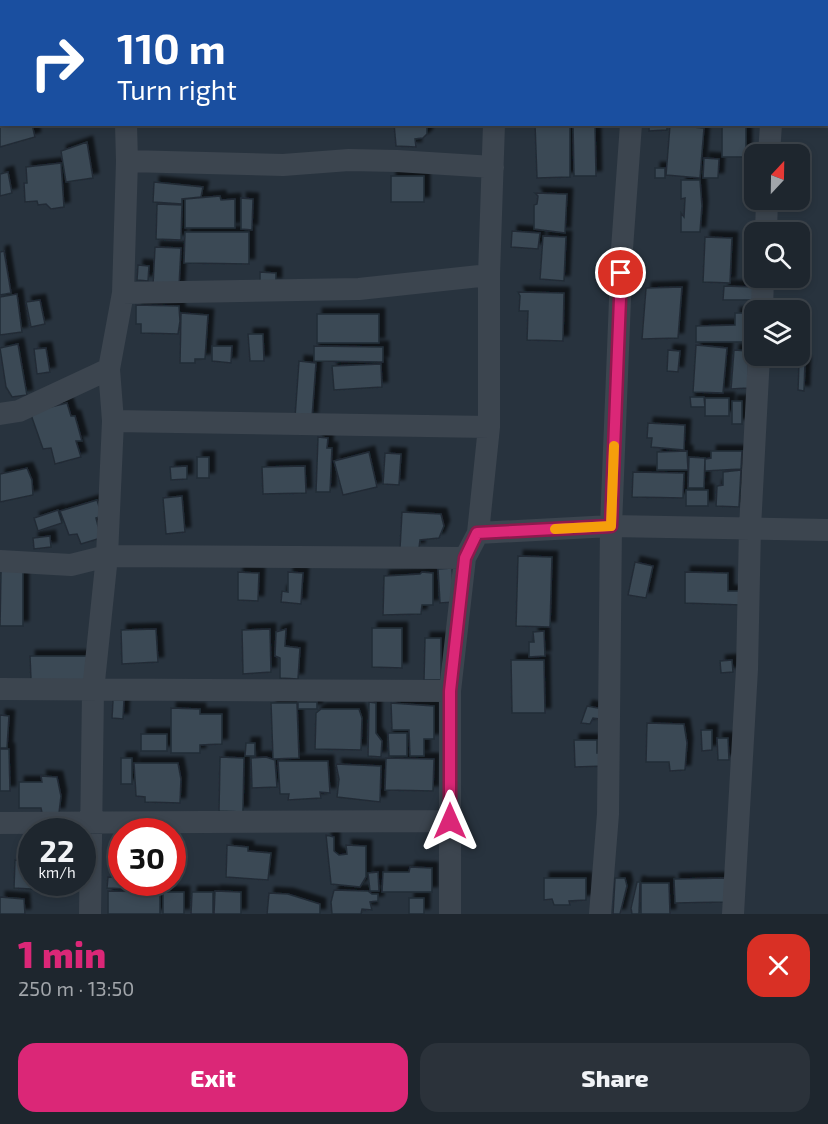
<!DOCTYPE html>
<meta charset="utf-8">
<style>
:root{--surface:#1e262e;--page:#2b323a;--text:#f1f3f6;--muted:#a1a5aa;--line:#3c434a;--accent:#db2777}
body{margin:0;font-family:"Exo 2",sans-serif;background:var(--page);color:var(--text);height:100vh;display:flex;flex-direction:column;font-size:22px;white-space:nowrap}
*{box-sizing:border-box;margin:0}
p{font-size:20px;color:var(--muted)}
.icon{flex:none;width:33px;height:33px;fill:none;stroke:currentColor;stroke-width:2;stroke-linecap:round;stroke-linejoin:round}
.map{position:relative;height:914px;overflow:hidden}
.sheet{display:flex;flex-direction:column;background:var(--surface);flex:1}
.sheet>*{flex:none}
.top-card{position:absolute;left:0px;top:0px;width:828px;height:126px;box-shadow:0 3px 9px #0003,0 0 0 2px var(--line);background:#1a4fa0;color:#fff;overflow:hidden}
.needle{width:39px;rotate:22deg}
.buttons{position:absolute;left:744px;top:144px;display:grid;gap:12px}
.buttons a{display:grid;place-items:center;width:66px;height:66px;border-radius:12px;background:var(--surface);box-shadow:0 3px 9px #0003,0 0 0 2px var(--line);font-size:30px}
.speed{position:absolute;left:18px;top:818px;display:flex;gap:12px;font-size:30px;font-weight:700;text-align:center}
.speed>*{display:grid;place-content:center;width:78px;height:78px;border-radius:50%;background:var(--surface);box-shadow:0 3px 9px #0003,0 0 0 2px var(--line);line-height:1}
.speed small{font-size:15px;font-weight:400}
.speed .limit{border:9px solid #d22;background:#fff;color:#111}
.pin{position:absolute;display:grid;place-items:center;width:51px;height:51px;color:#fff;margin:-26px;border:3px solid #fff;border-radius:50%;box-shadow:0 2px 6px #0007}
.me{position:absolute;width:66px;margin:-33px;rotate:0deg;stroke-linejoin:round;filter:drop-shadow(0 0 4px #0008)}
.turn{display:flex;align-items:center;gap:21px;height:126px;padding:0 18px;font-size:27px}
.turn .icon{width:78px;height:78px;stroke-width:2.5}
.turn b{display:block;font-size:42px;line-height:51px}
.round{display:grid;place-items:center;flex:none;width:63px;height:63px;border-radius:18px;background:var(--page)}
.headline{display:flex;align-items:center;justify-content:space-between;height:102px;padding:0 18px}
h1{font-size:36px;font-weight:800;line-height:45px;color:var(--accent)}
.cta{display:flex;gap:12px;margin-top:auto;padding:12px 18px}
.cta a{flex:1;height:69px;border-radius:18px;background:var(--accent);color:#fff;font-size:24px;font-weight:800;line-height:69px;text-align:center}
.cta a+a{background:var(--page);color:var(--text)}
.map>svg:first-child{display:block}
.building{fill:#3a4854;stroke:#222c36;stroke-width:1.5;filter:url(#shadow)}
.lines{fill:none;stroke-linecap:round;stroke-linejoin:round}
.street{stroke:#3c454f;stroke-width:22}
.route-casing{stroke:#8e194d;stroke-width:15}
.route{stroke:#db2777;stroke-width:10}
.slow{stroke:#f59e0b;stroke-width:10}
</style>
<div class="map">
<svg width="828" height="914" viewBox="0 0 828 914">
<defs>
<filter id="shadow"><feDropShadow dx="5.5" dy="-5.5" stdDeviation="1.5" flood-color="#0009"/></filter>
</defs>
<rect width="100%" height="100%" fill="#28333e"/>
<path class="building" d="M0 121H2V124H32L35 137 0 147Z
M394 124H427V134L423 138 415 139 416 147 396 146Z
M535 124H570V177L537 178Z
M573 124H595L596 176H574Z
M649 124H667V130L649 131Z
M670 125 704 128 700 178 666 175Z
M722 126H746V157H722Z
M87 142 93 178 66 182 61 151Z
M704 158 719 159 718 178H703Z
M61 163 64 207 51 209 46 204 38 205 37 201 25 202 24 183H27L26 167Z
M655 168H665V178H655Z
M8 172 12 193 0 196V174Z
M391 176H424V202H391Z
M681 180H700L702 206 700 232H681V213L684 217 685 198 681 199Z
M154 182 203 187 201 197 182 199V204L153 202Z
M535 193 567 194 565 233 534 229V205L537 204 538 196Z
M220 196 221 200 235 199V228H185V199Z
M241 198 253 199 252 230 241 229Z
M157 204 182 205 181 240 156 239Z
M512 231 540 233 538 249 511 247Z
M185 232H249V264L184 263Z
M543 236 566 237 564 281 540 279Z
M705 237 732 238 730 283 703 282Z
M155 247 181 248 179 287 153 285Z
M4 251 11 293 0 295V252Z
M138 265 149 266 148 281 137 280Z
M260 272 276 273V283L260 282Z
M724 286 754 287V300H723Z
M682 287 678 338 642 339 646 288Z
M518 292 564 293 563 341 527 340 528 311H519L520 296Z
M17 294 22 332 0 335V297Z
M40 300 45 324 31 327 26 302Z
M136 305 179 306 180 321 178 334 141 333V324H136Z
M181 313 208 315 205 359H195V363H180Z
M735 313H754V342H696V326L735 325Z
M317 314H379V343H317Z
M248 334H263L264 361H250Z
M18 344 27 395 12 397 6 387 0 348Z
M696 345 727 348 723 393 693 392Z
M212 346H232L231 363 212 361Z
M314 346 383 347V362L314 361Z
M46 348 50 372 37 374 34 349Z
M668 350 680 351 678 372 667 371Z
M734 350 749 351 748 388 731 389Z
M299 361 316 363 312 418 295 417Z
M799 362H805L804 391 798 390Z
M381 364 382 387 334 390 332 366Z
M690 397H704L705 407H691Z
M705 398H729V416H705Z
M732 401H742V424H732Z
M67 403 71 416H75L82 441H76L81 457 55 464 51 448 43 449 30 412Z
M648 423 685 425 684 450 651 447 652 438H647Z
M318 437 328 438 327 448H332L330 492H316Z
M687 451 688 470H657V452Z
M711 451H742L741 469 705 471V459L711 458Z
M369 452 377 487 343 495 334 461Z
M385 453 401 454 399 485 383 484Z
M197 457H209V478H197Z
M689 457 705 458 704 488H688Z
M187 466V479L171 480 170 467Z
M305 466 306 493 263 494 262 467Z
M27 468 32 480 33 495 0 502V474Z
M741 470 739 507 716 506 717 486 723 485V472Z
M633 472 684 473 683 498 632 497Z
M686 490H708V506H686Z
M182 496 185 532 166 534 163 498Z
M97 500 102 516 96 518 101 538 81 544 77 534 69 535 60 511Z
M58 510 62 523 38 531 34 518Z
M402 512 441 514 444 526 439 538 420 540 419 548H400Z
M50 536 51 547 34 549 33 538Z
M518 556 552 557 550 627 516 626Z
M635 562 653 566 646 598 628 595Z
M452 568 454 602 440 603 438 569Z
M1 571H23V626H0Z
M238 572 259 573 258 601 238 600Z
M288 572 303 573 301 604 281 602 282 591 288 592Z
M422 572 433 573V605H422L421 614 383 615 384 576 420 574Z
M685 572 728 573V591H741V605L685 603Z
M372 628H402V668L372 667Z
M156 629 158 662 122 664 121 630Z
M270 629 271 672 243 674 242 630Z
M286 629 285 646 300 648 298 679 280 678V658L275 656 276 632Z
M544 631 545 656 529 657V642H534L533 632Z
M425 638H441V680H424Z
M30 656H87V681L31 680Z
M511 660H544L545 713H512Z
M732 660 733 672 721 673 720 661Z
M113 700H124L123 719 112 718Z
M298 702H317V709H298Z
M369 702 376 703V733L382 741 381 757 368 756Z
M271 703H297L299 758 273 759Z
M391 703 434 706V739H424V756H410L409 730H392Z
M587 706 609 710 607 720 593 718 590 724 581 723Z
M171 708 200 709V714H222V744L200 745V753H171Z
M321 709H359L362 718 361 750 315 749 316 713Z
M0 715 9 716 7 748H0Z
M647 723 684 724 687 743 685 770 670 771 669 762H646Z
M701 730H712V750L702 751Z
M388 733H407V756H389Z
M141 734H167V751H141Z
M717 738H728L729 760H718Z
M574 740H597V753H603L605 766 575 767Z
M246 743H255V756H245Z
M0 749H9L10 791H0Z
M220 757 244 758 243 812 219 811Z
M266 757 275 760 277 787 252 788 251 758Z
M121 758H132V784H121Z
M386 758 434 759 433 791 385 790Z
M278 761H328L330 793 320 792 321 798 288 800 289 794H280Z
M134 763H178L181 779 180 803 145 802V797L136 796Z
M336 764 381 766 380 802 337 797 339 779Z
M41 776 57 777 61 796 59 813H42L41 808H19V782H42Z
M326 835 334 837V851L339 855 347 854 346 845 366 846V877L360 887 331 884Z
M227 845 248 847V851L271 853 268 880 226 877Z
M15 860 32 861V882H47L46 890 14 888Z
M410 867 432 868V892H382L383 872H409Z
M378 872 379 891H370L368 873Z
M108 877 122 878V882H128V889L107 888Z
M544 878H586V900L569 901 570 905H554L552 899 544 900Z
M615 878H625L627 886 620 914H613Z
M727 878 726 902 675 903 674 879Z
M637 882H640L639 914H632L631 908Z
M641 883H669L670 914H641Z
M334 890 368 891 372 894H378V901L370 902 372 910 362 909 361 914H332L331 902Z
M108 891 160 892V914H108Z
M215 891 241 892V914H214Z
M163 892H184V914H163Z
M192 892H213V914H191Z
M269 893 288 894 320 904V914H267Z
M0 897 24 899 25 914H0Z
M409 898H424V914H409Z"/>
<g class="lines">
<path class="street" d="M319 2 322 0
M497 2V0
M639 2V0
M776 2V0
M0 98 2 97
M769 154 771 124
M127 161 283 165 349 160 397 161 493 167
M766 232 767 200
M123 293 359 289 489 275
M762 310 763 278
M0 414 19 411 109 369
M113 421 489 427
M478 533 611 526 828 530
M0 561 71 565 107 556 465 558
M0 689 450 691
M0 823 450 821
M90 914 93 691 107 556 113 421 109 369 123 293 127 161 126 124
M450 914V691L465 558 478 533 489 427V275L494 124
M600 914 608 814 611 526 622 249 631 124
M733 914 747 669 750 528 759 356"/>
</g>
<g class="lines">
<defs>
<path id="route" d="M450 821V691L465 558 477 533 611 526 621 273"/>
</defs>
<use href="#route" class="route-casing"/>
<use href="#route" class="route"/>
<path class="slow" d="M555 529 611 526 614 446"/>
</g>
</svg>
<div class="buttons">
<a><svg class="needle" viewBox="-14 -14 28 28"><path d="M0-13l5 13h-10z" fill="#e53935"/><path d="M0 13l5-13h-10z" fill="#a1a5aa"/></svg></a>
<a><svg class="icon" aria-label="search" viewBox="0 0 24 24"><circle cx="10" cy="10" r="6"/><path d="M15 15l6 6"/></svg></a>
<a><svg class="icon" aria-label="layers" viewBox="0 0 24 24"><path d="M12 4l9 5-9 5-9-5zM3 14l9 5 9-5"/></svg></a>
</div>
<div class="speed"><div>22<small>km/h</small></div><div class="limit">30</div></div>
<div class="pin" style="left:621px;top:273px;background:#d93025"><svg class="icon" aria-label="arrive" viewBox="0 0 24 24"><path d="M6 21V4h12l-3 4 3 4H6"/></svg></div>
<svg class="me" style="left:450px;top:821px" viewBox="-20 -20 40 40"><path d="M0-17L14 15 0 8-14 15z" fill="#db2777" stroke="#fff" stroke-width="4"/></svg>
<div class="top-card">
<div class="turn"><svg class="icon" aria-label="right" viewBox="0 0 24 24"><path d="M7 20v-9h11M14 6l5 5-5 5"/></svg><div><b>110 m</b>Turn right</div></div>
</div>
</div>
<section class="sheet">
<div class="headline"><div><h1>1 min</h1><p>250 m · 13:50</p></div><a class="round" style="background:#d93025;color:#fff"><svg class="icon" aria-label="close" viewBox="0 0 24 24"><path d="M6 6l12 12M18 6L6 18"/></svg></a></div>
<div class="cta"><a>Exit</a><a>Share</a></div>
</section>
